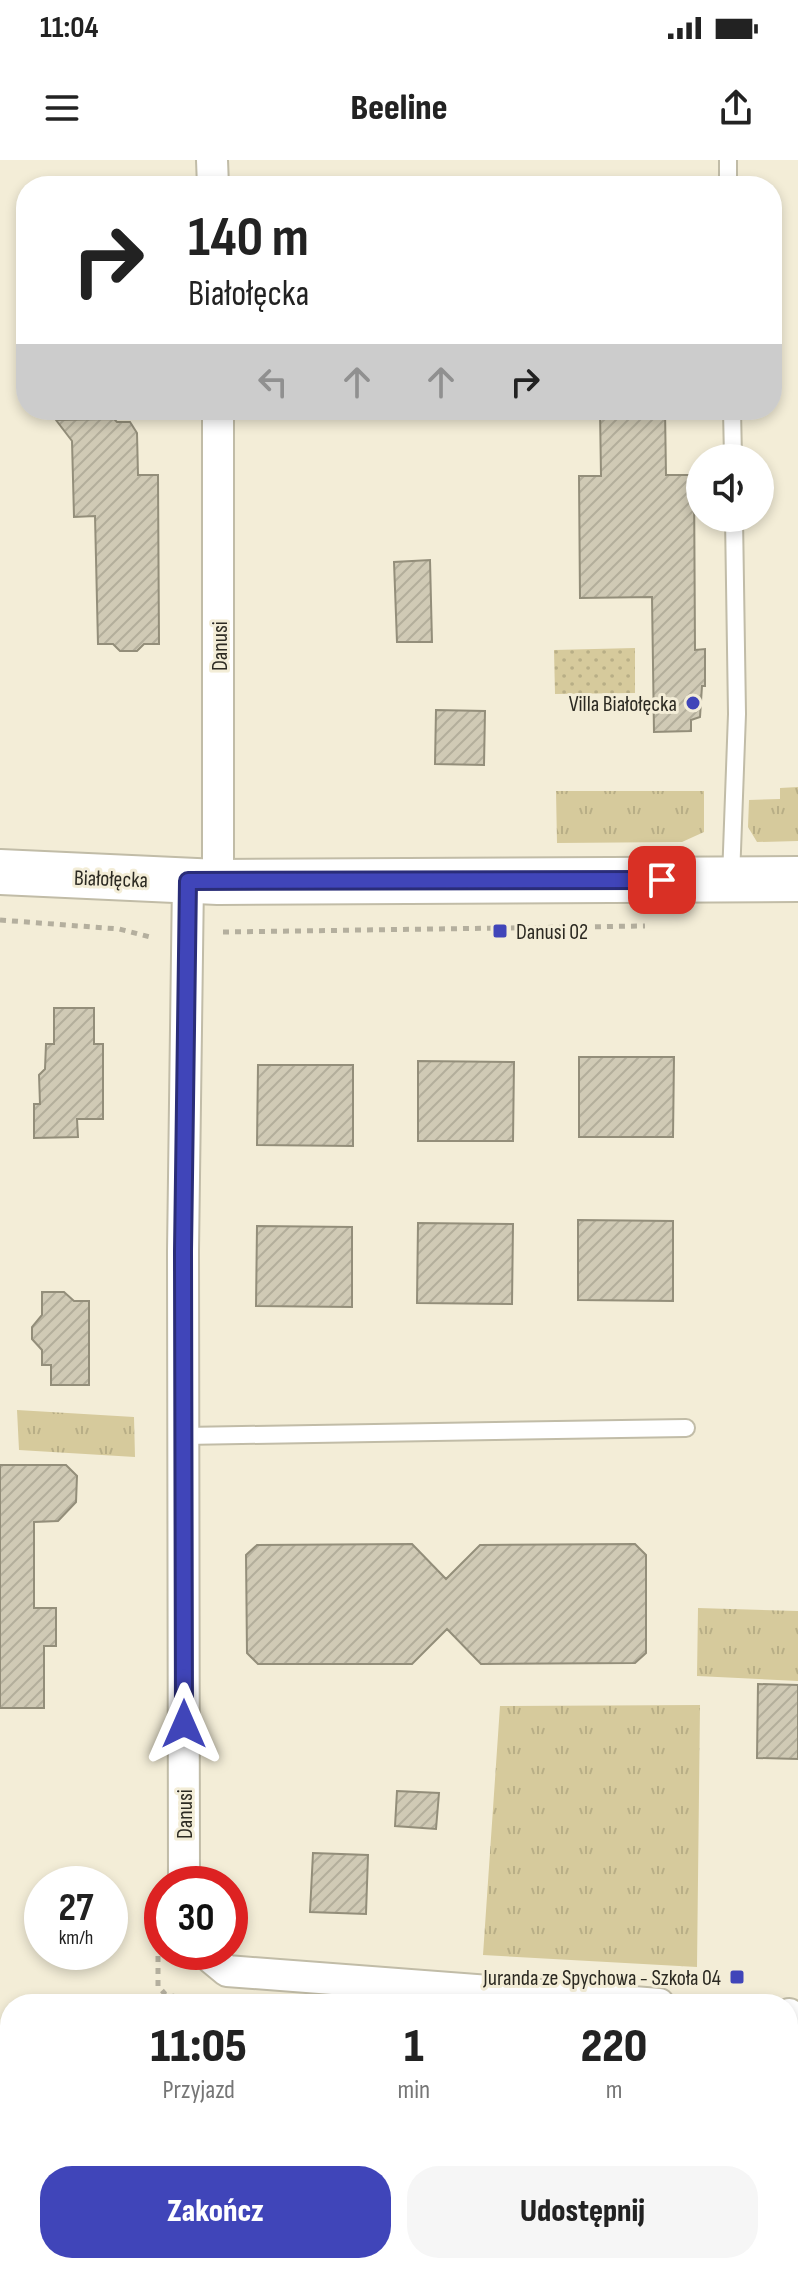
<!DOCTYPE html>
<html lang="pl">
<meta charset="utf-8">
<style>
:root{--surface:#fff;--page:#f6f6f6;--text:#222;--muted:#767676;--accent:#4045b9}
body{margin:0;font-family:"Sofia Sans Condensed",sans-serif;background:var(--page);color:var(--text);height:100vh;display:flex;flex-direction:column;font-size:30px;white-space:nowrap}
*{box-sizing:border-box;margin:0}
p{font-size:26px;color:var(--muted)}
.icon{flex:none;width:44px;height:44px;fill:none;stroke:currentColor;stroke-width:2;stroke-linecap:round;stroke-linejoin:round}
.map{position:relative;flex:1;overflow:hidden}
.details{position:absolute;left:0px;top:1834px;width:798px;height:280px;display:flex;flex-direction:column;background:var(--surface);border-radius:32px 32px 0 0;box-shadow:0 4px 12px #0003}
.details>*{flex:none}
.guide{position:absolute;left:16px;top:16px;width:766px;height:244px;border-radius:32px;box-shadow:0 4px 12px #0003;background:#fff;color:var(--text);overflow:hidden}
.fabs{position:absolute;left:686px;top:284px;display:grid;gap:16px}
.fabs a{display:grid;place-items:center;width:88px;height:88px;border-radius:50%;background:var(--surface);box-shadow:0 4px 12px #0003;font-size:40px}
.speed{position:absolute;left:24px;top:1706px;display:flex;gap:16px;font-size:40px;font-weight:700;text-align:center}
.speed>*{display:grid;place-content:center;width:104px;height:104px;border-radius:50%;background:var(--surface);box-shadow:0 4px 12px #0003;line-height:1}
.speed small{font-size:20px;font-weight:400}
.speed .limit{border:12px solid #d22;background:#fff;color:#111}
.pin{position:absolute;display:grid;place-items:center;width:68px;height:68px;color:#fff;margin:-34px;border-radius:16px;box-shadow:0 4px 12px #0006}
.me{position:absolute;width:88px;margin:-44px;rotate:0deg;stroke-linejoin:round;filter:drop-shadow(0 0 6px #0008)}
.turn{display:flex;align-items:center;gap:28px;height:168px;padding:0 40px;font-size:36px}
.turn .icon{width:104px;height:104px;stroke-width:2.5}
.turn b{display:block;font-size:56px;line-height:68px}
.lanes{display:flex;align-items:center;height:76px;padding:0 40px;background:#0003;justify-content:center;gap:40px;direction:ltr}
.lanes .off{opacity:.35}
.eta{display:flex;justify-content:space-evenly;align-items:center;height:136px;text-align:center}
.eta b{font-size:48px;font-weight:800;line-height:56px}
.action{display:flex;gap:16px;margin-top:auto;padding:16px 40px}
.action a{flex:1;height:92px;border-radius:32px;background:var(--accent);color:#fff;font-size:32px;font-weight:800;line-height:92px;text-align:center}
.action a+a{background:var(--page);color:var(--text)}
.status{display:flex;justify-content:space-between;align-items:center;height:56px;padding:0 40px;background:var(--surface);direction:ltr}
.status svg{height:22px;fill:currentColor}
header{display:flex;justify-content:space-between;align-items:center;height:104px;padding:0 40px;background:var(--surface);font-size:36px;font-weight:800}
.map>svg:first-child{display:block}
.grass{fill:url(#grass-tufts)}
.forest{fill:url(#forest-firs)}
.park{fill:url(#park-dots)}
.building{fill:url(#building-hatch);stroke:#938e7a;stroke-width:2}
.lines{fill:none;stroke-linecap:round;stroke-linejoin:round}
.lane-casing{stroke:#c1bca7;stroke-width:20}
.street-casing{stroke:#c1bca7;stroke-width:34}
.secondary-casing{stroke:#c1bca7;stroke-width:48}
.path{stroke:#b4af9e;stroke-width:5;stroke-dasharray:6 6;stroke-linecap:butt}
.lane{stroke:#fff;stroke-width:16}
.street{stroke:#fff;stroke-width:30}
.secondary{stroke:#fff;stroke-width:44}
.route-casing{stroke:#2a2d78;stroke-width:20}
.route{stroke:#4045b9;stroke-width:14}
.poi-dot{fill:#4045b9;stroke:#f3edd7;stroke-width:3}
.labels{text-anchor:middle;stroke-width:6;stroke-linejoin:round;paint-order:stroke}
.street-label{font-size:22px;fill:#2c2a22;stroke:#f3edd7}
.poi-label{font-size:22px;fill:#2c2a22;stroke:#f3edd7;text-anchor:end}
</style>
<div class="status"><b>11:04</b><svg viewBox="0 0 49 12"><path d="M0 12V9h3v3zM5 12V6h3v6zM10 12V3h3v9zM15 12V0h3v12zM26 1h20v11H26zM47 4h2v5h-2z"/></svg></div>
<header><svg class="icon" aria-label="menu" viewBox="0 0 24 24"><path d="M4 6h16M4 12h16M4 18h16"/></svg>Beeline<svg class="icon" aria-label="share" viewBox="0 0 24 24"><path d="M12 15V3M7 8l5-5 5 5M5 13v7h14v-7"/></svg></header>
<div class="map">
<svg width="798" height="2114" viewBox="0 0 798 2114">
<defs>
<pattern id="grass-tufts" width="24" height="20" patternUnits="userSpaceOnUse" patternTransform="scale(2)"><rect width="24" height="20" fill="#d6ca9c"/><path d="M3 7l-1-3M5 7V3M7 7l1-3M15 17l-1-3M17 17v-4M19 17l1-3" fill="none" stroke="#b8ae86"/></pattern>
<pattern id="forest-firs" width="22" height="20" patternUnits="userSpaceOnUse" patternTransform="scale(2)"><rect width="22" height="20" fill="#d6ca9c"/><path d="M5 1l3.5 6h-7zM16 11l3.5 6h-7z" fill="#b8ae86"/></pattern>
<pattern id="park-dots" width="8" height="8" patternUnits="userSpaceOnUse" patternTransform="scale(2)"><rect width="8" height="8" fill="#d6ca9c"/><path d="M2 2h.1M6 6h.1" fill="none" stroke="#b8ae86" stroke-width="1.8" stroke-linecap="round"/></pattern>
<pattern id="building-hatch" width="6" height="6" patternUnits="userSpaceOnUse" patternTransform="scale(2)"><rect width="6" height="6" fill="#d0cab5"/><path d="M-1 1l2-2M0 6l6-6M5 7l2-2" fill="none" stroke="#b3ae9b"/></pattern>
</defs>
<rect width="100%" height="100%" fill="#f3edd7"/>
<path class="grass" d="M798 627V681L757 682 748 667 749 640 780 639V628Z
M556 631H704V672L682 682 557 683Z
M17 1250 134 1257 135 1297 19 1290Z
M698 1448 798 1451V1521L697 1516Z
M700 1545 697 1807 483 1795 500 1546Z
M213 2104H358L348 2114H213Z"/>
<path class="forest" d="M358 2104H390V2114H348Z"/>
<path class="park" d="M635 488V533L555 534 554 490Z"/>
<path class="building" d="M600 250H665L666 315H694L695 490 705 489V526H702L700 557 691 560V571L654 572 652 437 580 438 579 316H601Z
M114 259 117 262H130L137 273 138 315H158L159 484H144L137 491H120L113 484H98L95 356 74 357 72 281 56 260Z
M430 400 432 482H397L394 402Z
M436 550 485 551 484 605 435 604Z
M54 848H94V884H103V959H77L78 977 34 978V944H40L39 915 45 909 46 884H54Z
M579 897H674L673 977H579Z
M418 901 514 902 513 981H418Z
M258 905H353V986L257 985Z
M578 1060 673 1061V1141L578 1140Z
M418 1063 513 1064 512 1144 417 1143Z
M257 1066 352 1067V1147L256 1146Z
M42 1132H64L74 1141H89V1225H51V1205H42V1190L32 1179V1167L42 1155Z
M0 1305H66L77 1316 76 1342 58 1361 34 1362V1448H56V1486H44V1548H0Z
M412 1384 446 1419 480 1385 635 1384 646 1395V1493L635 1503 481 1504 447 1469 412 1504H258L247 1493 246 1395 257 1385Z
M758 1524 798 1525V1599L757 1598Z
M397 1631 439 1633 436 1669 395 1666Z
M313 1693 368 1695 366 1754 310 1752Z"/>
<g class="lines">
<defs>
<path id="lane" d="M728 0V26
M732 250 733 298
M731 718 737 554 734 358
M184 1276 686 1268"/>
<path id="street" d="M212 0 213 26
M218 722V250
M184 1724 183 1091 188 721
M204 1792 227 1811 659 1844
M788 1879 789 1854
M428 2114 429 2104
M784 2114V2104"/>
<path id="secondary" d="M0 712 218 722 798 719"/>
</defs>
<use href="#lane" class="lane-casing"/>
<use href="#street" class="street-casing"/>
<use href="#secondary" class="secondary-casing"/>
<path class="path" d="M0 760 119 769 154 778
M223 772 645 766
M158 1748V1826L165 1834 202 1844"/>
<use href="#lane" class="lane"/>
<use href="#street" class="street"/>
<use href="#secondary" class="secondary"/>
</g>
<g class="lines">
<defs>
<path id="route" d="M184 1564 183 1091 188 721 662 720"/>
</defs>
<use href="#route" class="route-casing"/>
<use href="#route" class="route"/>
</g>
<g class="poi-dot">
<circle cx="693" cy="543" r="8"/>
<rect x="492" y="763" width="16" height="16" rx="4"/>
<rect x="729" y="1809" width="16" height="16" rx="4"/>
</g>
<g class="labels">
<g class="street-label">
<text transform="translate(219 486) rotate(-90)" y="8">Danusi</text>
<text transform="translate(111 718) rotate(2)" y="8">Białołęcka</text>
<text transform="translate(184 1654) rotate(-90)" y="8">Danusi</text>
</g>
<g class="poi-label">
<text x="677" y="551">Villa Białołęcka</text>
<text x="516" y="779" text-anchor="start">Danusi 02</text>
<text x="721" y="1825">Juranda ze Spychowa - Szkoła 04</text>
</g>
</g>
</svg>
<div class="fabs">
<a><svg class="icon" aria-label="sound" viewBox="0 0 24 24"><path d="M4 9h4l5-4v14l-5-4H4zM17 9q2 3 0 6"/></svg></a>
</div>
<div class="speed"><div>27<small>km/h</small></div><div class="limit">30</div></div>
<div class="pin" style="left:662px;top:720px;background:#d93025"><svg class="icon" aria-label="arrive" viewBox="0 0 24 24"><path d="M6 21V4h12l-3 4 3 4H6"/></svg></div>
<svg class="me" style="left:184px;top:1564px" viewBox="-20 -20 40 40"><path d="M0-17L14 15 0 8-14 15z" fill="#4045b9" stroke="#fff" stroke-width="4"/></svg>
<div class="guide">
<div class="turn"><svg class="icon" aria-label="right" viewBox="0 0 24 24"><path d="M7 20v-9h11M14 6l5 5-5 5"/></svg><div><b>140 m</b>Białołęcka</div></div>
<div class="lanes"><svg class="icon off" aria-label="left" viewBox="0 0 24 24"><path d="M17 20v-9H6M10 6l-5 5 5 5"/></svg><svg class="icon off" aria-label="ahead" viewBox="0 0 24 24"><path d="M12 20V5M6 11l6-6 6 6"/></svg><svg class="icon off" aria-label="ahead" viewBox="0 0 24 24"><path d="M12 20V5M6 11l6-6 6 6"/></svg><svg class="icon" aria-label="right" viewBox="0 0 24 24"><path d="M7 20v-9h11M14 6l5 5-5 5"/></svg></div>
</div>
<section class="details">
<div class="eta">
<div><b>11:05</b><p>Przyjazd</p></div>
<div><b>1</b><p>min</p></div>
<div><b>220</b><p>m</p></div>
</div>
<div class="action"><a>Zakończ</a><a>Udostępnij</a></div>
</section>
</div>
